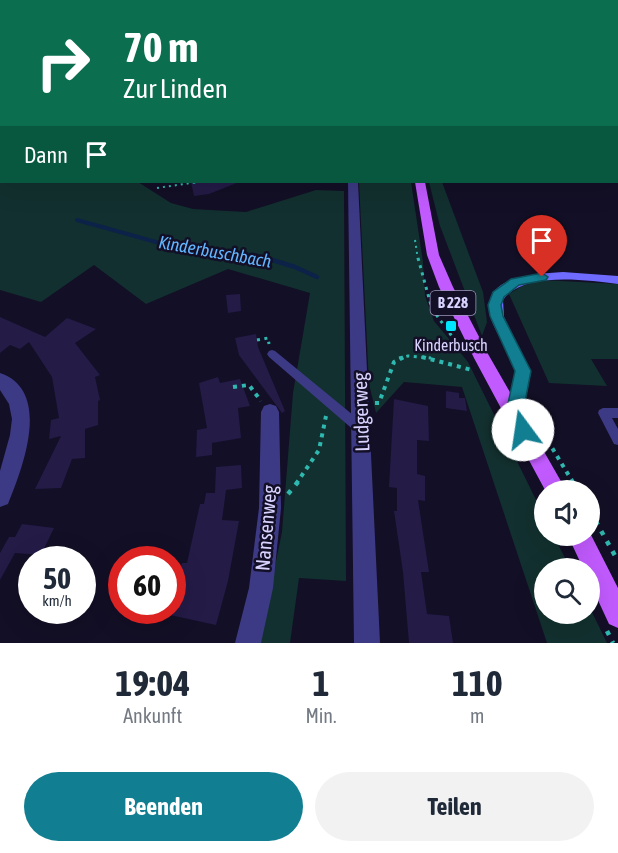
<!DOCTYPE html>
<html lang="de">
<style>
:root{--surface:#fff;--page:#f2f2f3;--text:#1f2937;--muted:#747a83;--accent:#117e91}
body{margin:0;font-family:"Asap Condensed",sans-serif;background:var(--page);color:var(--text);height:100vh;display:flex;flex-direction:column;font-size:22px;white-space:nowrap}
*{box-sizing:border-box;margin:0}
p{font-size:20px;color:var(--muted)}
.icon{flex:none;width:33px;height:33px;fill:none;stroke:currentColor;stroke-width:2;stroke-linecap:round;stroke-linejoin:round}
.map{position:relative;height:643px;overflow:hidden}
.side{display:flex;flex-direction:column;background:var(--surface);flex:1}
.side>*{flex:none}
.guide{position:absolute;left:0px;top:0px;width:618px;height:183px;box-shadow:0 6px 24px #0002;background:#0b6e4f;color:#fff;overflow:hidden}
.buttons{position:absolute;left:534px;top:480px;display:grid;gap:12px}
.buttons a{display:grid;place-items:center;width:66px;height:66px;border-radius:50%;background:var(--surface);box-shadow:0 6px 24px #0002;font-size:30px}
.speed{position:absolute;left:18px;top:546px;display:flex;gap:12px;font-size:30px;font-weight:700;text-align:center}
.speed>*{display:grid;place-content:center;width:78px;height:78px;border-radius:50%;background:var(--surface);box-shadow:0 6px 24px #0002;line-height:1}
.speed small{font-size:15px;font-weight:400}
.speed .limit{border:9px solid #d22;background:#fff;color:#111}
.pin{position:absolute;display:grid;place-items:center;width:51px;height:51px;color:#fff;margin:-62px -26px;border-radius:50% 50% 50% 0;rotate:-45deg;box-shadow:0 0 6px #0007}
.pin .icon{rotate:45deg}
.me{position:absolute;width:66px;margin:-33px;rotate:346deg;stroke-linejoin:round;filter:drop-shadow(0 0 4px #0008)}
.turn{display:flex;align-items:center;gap:21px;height:126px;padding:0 24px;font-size:27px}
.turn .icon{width:78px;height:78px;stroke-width:2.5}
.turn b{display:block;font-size:42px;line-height:51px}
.then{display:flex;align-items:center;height:57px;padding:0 24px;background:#0003;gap:12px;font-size:22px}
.eta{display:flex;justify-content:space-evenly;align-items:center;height:102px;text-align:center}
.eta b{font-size:36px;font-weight:700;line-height:42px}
.button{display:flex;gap:12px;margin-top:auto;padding:12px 24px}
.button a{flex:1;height:69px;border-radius:36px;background:var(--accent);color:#fff;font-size:24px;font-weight:700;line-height:69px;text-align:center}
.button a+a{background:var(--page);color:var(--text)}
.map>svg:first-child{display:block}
.green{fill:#12302f}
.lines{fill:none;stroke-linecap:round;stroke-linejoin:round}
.stream-far1{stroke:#0c2248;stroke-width:4}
.stream{stroke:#0c2248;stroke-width:4.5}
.building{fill:#241b47}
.path-far4{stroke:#2fb8b0;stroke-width:1.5;stroke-dasharray:1.5 2;stroke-linecap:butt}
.path-far3{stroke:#2fb8b0;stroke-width:2;stroke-dasharray:2 4;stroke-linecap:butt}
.path-far2{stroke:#2fb8b0;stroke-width:3;stroke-dasharray:3 4.5;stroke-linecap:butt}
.path-far1{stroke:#2fb8b0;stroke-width:4;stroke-dasharray:4 5;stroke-linecap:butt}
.path{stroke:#2fb8b0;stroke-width:4.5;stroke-dasharray:4.5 7;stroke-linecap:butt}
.lane{fill:#3d3a85;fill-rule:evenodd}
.street{fill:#3d3a85;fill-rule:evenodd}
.secondary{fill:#6f6bff;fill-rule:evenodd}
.primary{fill:#c25bff;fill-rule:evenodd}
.route{fill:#117e91;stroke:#0b525e;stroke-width:1.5}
.poi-dot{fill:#00e5ff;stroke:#130f26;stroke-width:2}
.labels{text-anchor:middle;stroke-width:5;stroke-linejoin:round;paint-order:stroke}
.shield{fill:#130f26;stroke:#9e99be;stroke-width:1.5}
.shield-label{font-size:15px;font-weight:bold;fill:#d9d4ff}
.poi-label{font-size:16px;fill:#d9d4ff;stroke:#130f26}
.water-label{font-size:18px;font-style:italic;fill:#62b6ff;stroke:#130f26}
.near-street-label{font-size:20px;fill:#d9d4ff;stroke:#130f26}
</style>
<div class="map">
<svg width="618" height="643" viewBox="0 0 618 643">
<rect width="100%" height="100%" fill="#130f26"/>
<path class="green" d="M0 143 2 182H138L171 203 193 209 246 212 316 190 344 191 346 581 299 578 290 643H259L282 532 293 393 310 293 228 269 146 304 94 265 41 302 0 290Z
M359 182H411L423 262 425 296 434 321 468 362 544 516V536H554L570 568H544V614H590V608L607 643H547L462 387 404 382 376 413 369 384Z
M429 182H442L483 292 487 322 482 336 440 226Z
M542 280 618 284V359H591L607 386 549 383 509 294 522 286Z"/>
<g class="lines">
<path class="stream-far1" d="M77 220 181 249 255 255 271 260"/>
<path class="stream" d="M266 258 295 267 317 277"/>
</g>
<path class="building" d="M191 182H239L209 194 194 196Z
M240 294 241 311 228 313 226 295Z
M0 317 45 337 67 318 96 329 75 343 100 375 95 377 100 400 98 401V425L85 429V458L72 459 61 488 35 489 61 436 49 439 51 420 59 418 52 377 29 342 20 349 10 345 0 353Z
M256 334 258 347 285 411 282 413 239 355 235 338Z
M218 377 220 383 240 379 250 406 238 408 241 438 212 443V455L196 457 197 430 207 428 199 383Z
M446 391 459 393V398H465L467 411 446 408Z
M394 399 428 406 429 441 417 440V474L425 476V501L418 500 429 572H421L427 614 449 616 453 643H409L403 572 394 511H397V488L389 487Z
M241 465 242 488 226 490 222 520 239 521 228 581 216 625 170 615 183 577 178 576 182 563H187L200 504H204L206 493H215L216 467Z
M22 524 54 528 41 555 15 553 0 580V553L9 537H15Z"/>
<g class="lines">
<path class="path-far4" d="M194 183 198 182"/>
<path class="path-far3" d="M157 188 198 182
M415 240 418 260"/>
<path class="path-far2" d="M418 258 432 309 457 343
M257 340 268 338 269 344
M399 358 408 356 431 358"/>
<path class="path-far1" d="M422 357 472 370
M233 387 249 385 261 401
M375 403H379L394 362 404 357
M543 433 574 484
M296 484 319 450 326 416"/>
<path class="path" d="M573 482 578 490
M288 494 298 482
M541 495 544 502
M590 511 618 561
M607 631 613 643"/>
<path class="lane" d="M616 178 618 179V183L614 182H616Z
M272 350 275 351 364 424 366 428 364 432 360 433 356 432 269 357 267 354 269 351Z
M603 408H618V418H612L618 429V445L614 444 598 413 599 410Z"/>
<path class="street" d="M0 98H2L0 103Z
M348 182H358L380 643H354Z
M0 373C53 391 22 469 8 504L0 507V471L10 435 12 419 9 404 0 390Z
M270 404 276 406 279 412 281 508 273 588 261 643H235L249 588 259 508 261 412 264 406Z"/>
<path class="secondary" d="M563 272 618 276V284C586 280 523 271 503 300L504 317 531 372 523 413 520 419 514 421 508 419 505 413C508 400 515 386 515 373 514 358 502 343 496 330 469 279 526 274 563 272Z"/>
<path class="primary" d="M415 182H425L439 255 453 287 488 354 566 490H545L474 358 439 287 427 255Z
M590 533 618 588V628L609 624 590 583V568H583L568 536H590Z"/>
</g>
<linearGradient id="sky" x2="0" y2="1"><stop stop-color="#0a0815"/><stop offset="0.45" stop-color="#333752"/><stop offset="1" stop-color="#333752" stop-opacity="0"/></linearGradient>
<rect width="618" height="164" fill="url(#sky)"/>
<path class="route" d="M542 273 548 277 546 280 519 285 504 297 501 305 503 316 531 371 523 412 532 430 529 436 523 438 517 436 506 413 515 371 490 316 488 305 493 292 511 279Z"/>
<rect class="poi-dot" x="445" y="320" width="12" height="12" rx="3"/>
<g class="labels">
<rect class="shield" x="430.5" y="291" width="45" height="24" rx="4.5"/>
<g class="shield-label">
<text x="453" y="308">B 228</text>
</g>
<g class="poi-label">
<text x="451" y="351">Kinderbusch</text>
</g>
<g class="water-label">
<text transform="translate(215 252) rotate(10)" y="6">Kinderbuschbach</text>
</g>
<g class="near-street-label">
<text transform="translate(361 412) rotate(-92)" y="7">Ludgerweg</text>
<text transform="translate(266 528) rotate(-85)" y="7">Nansenweg</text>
</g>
</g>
</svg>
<div class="buttons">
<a><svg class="icon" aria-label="sound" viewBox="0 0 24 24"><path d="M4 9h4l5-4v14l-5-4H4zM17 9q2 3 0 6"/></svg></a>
<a><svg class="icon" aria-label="search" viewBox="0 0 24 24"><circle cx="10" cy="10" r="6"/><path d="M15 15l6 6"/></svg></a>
</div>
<div class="speed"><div>50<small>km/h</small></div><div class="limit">60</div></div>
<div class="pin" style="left:542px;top:277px;background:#d93025"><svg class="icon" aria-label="arrive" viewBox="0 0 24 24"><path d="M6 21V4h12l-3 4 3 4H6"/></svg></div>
<svg class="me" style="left:523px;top:430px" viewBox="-20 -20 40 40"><circle r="19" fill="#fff"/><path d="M0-13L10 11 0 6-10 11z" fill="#117e91"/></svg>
<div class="guide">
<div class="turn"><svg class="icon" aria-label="right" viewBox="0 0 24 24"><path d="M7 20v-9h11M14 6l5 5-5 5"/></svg><div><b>70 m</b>Zur Linden</div></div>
<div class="then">Dann<svg class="icon" aria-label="arrive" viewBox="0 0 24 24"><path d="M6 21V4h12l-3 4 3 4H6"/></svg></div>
</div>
</div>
<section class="side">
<div class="eta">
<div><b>19:04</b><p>Ankunft</p></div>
<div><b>1</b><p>Min.</p></div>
<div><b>110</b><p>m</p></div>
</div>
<div class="button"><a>Beenden</a><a>Teilen</a></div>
</section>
